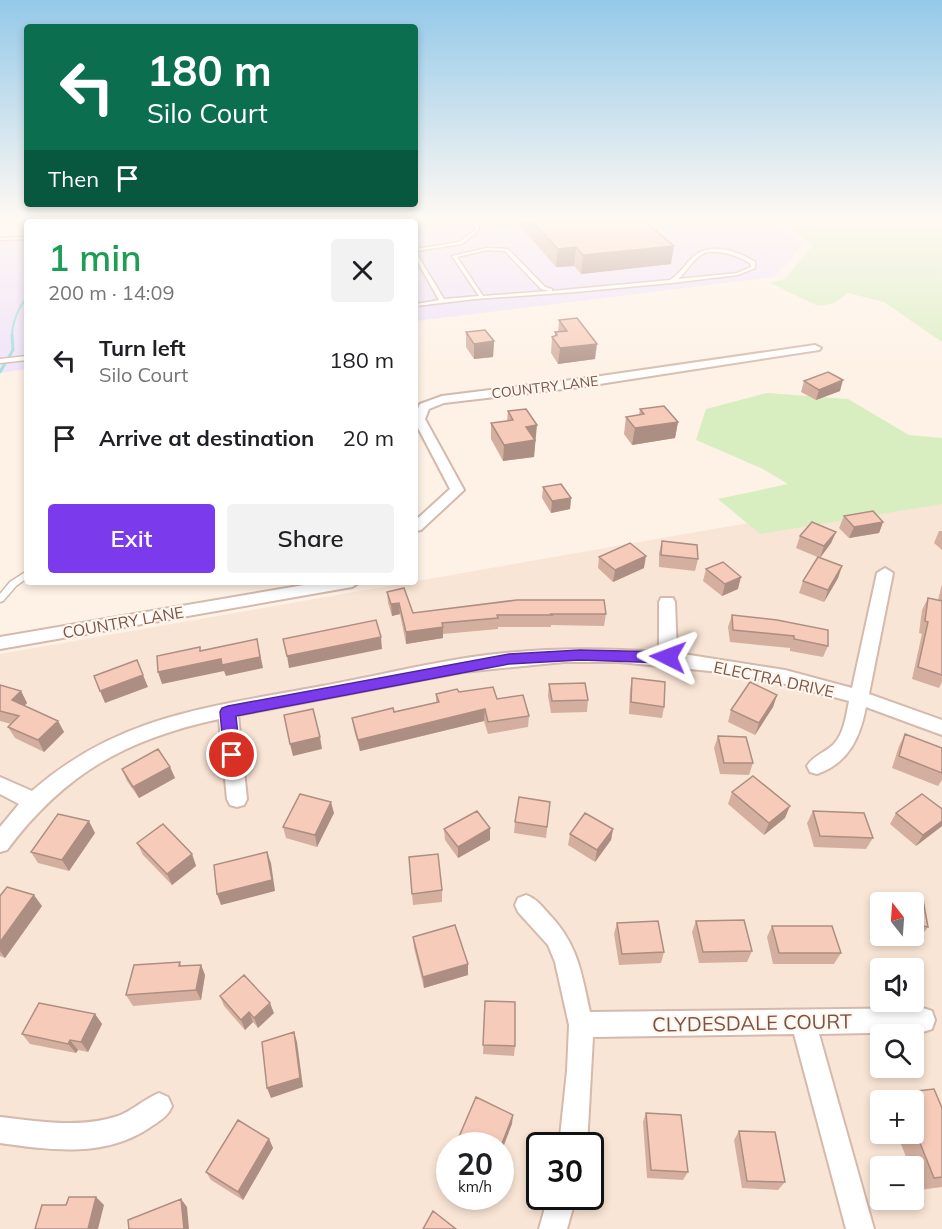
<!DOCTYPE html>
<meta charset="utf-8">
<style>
:root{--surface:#fff;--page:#f2f2f2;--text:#202124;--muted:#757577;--accent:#7c3aed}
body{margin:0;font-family:Mulish,sans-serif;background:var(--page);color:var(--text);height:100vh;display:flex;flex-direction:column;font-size:22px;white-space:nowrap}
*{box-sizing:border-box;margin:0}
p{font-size:20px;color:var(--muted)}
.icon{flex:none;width:33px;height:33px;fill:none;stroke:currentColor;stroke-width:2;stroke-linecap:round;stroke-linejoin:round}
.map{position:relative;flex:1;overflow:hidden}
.panel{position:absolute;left:24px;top:219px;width:394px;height:366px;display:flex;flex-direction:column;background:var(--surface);border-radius:6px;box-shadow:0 3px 9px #0003}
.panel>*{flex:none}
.hud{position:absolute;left:24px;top:24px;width:394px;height:183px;border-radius:6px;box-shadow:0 3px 9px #0003;background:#0b6e4f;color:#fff;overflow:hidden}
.needle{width:39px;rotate:343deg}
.controls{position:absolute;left:870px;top:892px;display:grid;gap:12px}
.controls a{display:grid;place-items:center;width:54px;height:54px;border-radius:6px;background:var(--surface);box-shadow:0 3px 9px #0003;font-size:30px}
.speed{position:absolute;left:436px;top:1132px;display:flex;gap:12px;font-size:30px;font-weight:700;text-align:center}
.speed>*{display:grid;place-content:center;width:78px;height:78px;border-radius:50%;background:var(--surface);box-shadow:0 3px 9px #0003;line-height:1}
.speed small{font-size:15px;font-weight:400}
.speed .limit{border:3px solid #111;border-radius:9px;background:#fff;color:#111}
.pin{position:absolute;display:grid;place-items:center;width:51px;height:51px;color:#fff;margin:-26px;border:3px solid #fff;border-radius:50%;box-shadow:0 2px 6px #0007}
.me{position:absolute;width:66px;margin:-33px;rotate:273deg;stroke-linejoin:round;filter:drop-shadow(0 0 4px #0008)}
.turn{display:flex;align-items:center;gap:21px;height:126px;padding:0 24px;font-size:27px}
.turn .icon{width:78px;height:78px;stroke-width:2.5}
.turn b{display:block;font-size:42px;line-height:51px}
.then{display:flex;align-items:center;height:57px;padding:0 24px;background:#0003;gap:12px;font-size:22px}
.round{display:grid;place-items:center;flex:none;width:63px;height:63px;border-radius:6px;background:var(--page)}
.head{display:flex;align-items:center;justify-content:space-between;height:102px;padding:0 24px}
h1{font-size:36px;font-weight:600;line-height:45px;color:#1e9e55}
.cta{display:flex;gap:12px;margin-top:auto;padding:12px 24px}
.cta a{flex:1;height:69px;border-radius:6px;background:var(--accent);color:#fff;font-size:24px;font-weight:600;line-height:69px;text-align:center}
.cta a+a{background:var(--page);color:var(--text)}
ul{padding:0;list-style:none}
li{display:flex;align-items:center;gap:18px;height:78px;padding:0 24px}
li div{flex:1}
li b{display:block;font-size:22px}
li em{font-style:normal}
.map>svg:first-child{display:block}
.residential{fill:#f9e5d5;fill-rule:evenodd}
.education{fill:#eee1fb}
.green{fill:#d8eec1}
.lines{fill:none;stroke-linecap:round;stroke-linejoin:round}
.stream-far1{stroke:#9cdbdd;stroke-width:2}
.stream{stroke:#9cdbdd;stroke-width:3}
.service-casing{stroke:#d4b9ac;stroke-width:3}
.minor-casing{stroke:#d4b9ac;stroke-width:4}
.service{fill:#fff;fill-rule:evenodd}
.minor{fill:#fff;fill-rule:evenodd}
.wall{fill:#d4af9f}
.shaded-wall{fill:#ad8e82}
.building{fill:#f7cbb9;stroke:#ad8e82;stroke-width:1.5}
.route{fill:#7c3aed;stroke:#51269a;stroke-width:1.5}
.labels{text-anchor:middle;stroke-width:4.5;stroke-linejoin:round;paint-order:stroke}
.far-street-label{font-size:14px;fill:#7a5347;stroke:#fff6ed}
.street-label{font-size:16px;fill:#7a5347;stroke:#fff6ed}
.near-street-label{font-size:20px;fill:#7a5347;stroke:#fff6ed}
</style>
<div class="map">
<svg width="942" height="1229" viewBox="0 0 942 1229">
<rect width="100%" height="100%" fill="#fef1e5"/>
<path class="residential" d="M942 489V1229H0V654ZM880 903H914V936H880ZM880 969H914V1002H880ZM880 1035H914V1068H880ZM880 1101H914V1134H880ZM450 1146H501V1197H450ZM540 1146H591V1197H540ZM880 1167H914V1200H880Z"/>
<path class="education" d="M258 219H769L804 244 774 277 416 321V222H222Z
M27 240V369L0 373V242Z"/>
<path class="green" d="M777 219H942V342L884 302 848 293 834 303 818 306 770 283 785 279 813 245Z
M767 393 848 399 909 435 942 438V504L760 534 718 499 788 484 763 469 696 440 706 409Z"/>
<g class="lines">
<path class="stream-far1" d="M171 222 174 219
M12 336C12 324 18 307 27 298"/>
<path class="stream" d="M0 372 13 350 12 335"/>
<defs>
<path id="service" d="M225 219H239L217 222H201Z
M421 219H434L413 222H397Z
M465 219H469L479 225V230L462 244 416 251V249L459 242 475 230V226Z
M27 237V239L0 240V238Z
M487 248 508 249 545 287 552 289V291L670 280C680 274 685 264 693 257 710 241 738 251 755 262V268L738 275 671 283 575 292 475 299 416 306V304L439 300 416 259V255L418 256 444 299 479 296 452 256ZM487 250 505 251 541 289 549 291 483 296 457 257ZM707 252C723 251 737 255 751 264V267L737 273 678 279C689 270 693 257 707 252Z
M27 356V360L0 363V359Z
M27 571V578L16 586 3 601 0 602V594L10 582Z"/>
<path id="minor" d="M815 345 821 348 819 350 580 387 444 403 429 409 425 419 464 490 421 530 416 531V520L450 489 416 424V413L420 404 442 396 580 379Z
M885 568 893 573 869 694 942 720V735L866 707C860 737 849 763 817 774L810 772 807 766C813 756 824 753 833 745 844 734 846 716 849 701L785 684 730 673 619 662H564L463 672 238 715 247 799 244 805 237 807 230 805 227 799 219 719C126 739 65 773 7 850L0 852V827L19 804 0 794V777L32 791C120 714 212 707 322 686 377 676 431 662 487 655 544 648 602 648 659 652V602L661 598H673L675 602 677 653 785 670 852 688 877 573Z
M322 582H360L352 587 0 649V637Z
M526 895C535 898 541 905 547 912 578 944 581 971 590 1012L923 1008 932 1011 935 1020 932 1029 923 1032 819 1034 874 1229H846L794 1034 593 1037 587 1146H559L567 1071 569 1025 555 962 548 945 518 912 515 905 518 898Z
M159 1093 168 1097 172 1106C168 1117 159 1121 149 1128 104 1158 51 1150 0 1143V1117C38 1121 80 1129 118 1116 132 1111 144 1099 159 1093Z
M548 1197H576L567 1229H539Z"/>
</defs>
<use href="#service" class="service-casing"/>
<use href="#minor" class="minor-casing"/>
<use href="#service" class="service"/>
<use href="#minor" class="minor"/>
</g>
<path class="wall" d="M514 219H642L671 264 581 274 574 266 556 267Z
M559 320 595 359 558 364 551 353 552 337 555 336V332H558Z
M466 332 494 341 493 357 474 359 466 347Z
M804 381 840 391 816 400 801 392Z
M640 409 678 422 675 438 632 445 624 434 626 417 639 415Z
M508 411 536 441 535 442 534 457 503 461 491 439V423L507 421Z
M543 487 571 498 570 509 551 513 542 498Z
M844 516 883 522 879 533 849 538 839 528Z
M939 531H942V550L934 543Z
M836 532 831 543 820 558 796 548 800 536Z
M662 541 698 559 695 571 659 567V553Z
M599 557 644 568 613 582 598 568Z
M842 566 838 578 824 602 799 593 803 581Z
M706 569 738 589 722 596 703 581Z
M942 584V682L939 688 912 679 922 634 919 633 922 610 928 598 938 600Z
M387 592 413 613 606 614 604 626 551 625V627H498V629L443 634V638L406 644 400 614 392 616 388 603Z
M732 615 828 646 823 657 790 651V648L730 642 728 627Z
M632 678 664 707 662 718 629 714 630 690Z
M549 684 588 700 587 712 551 713 548 696Z
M0 685 21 691 27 703 24 706 58 721 64 732 44 752 15 738 8 727 11 724 0 721Z
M459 692 497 699 529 716 528 727 488 734 484 721 360 751 354 730 352 718 394 712 436 702V694Z
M777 695 773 707 755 735 728 722 731 710Z
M905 734 942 748V780L938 786 892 768 899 746Z
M718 736 753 763 749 775 720 774 714 748Z
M170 767 175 778 139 798 127 781 122 769Z
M732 792 785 818 764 835 728 804Z
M550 802 546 838 514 833 515 822Z
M942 809V826L916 846 890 824 896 813Z
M813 811 873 838 866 849 814 847 807 823Z
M334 813 317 847 286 838 283 827Z
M444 829 490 840 458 858 445 840Z
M613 829 611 840 595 862 568 845 570 834Z
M95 833 69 871 38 863 31 852Z
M137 843 192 854 196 866 172 885 143 855Z
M409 857 442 890V902L413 905Z
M885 893 923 900 928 927 920 938 910 936H914V903H880V926L878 904Z
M0 896 42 906 5 958 0 956Z
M696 921 752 951 747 962 699 963 692 932Z
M617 923 664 952 661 963 619 965 614 934Z
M772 926 841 953 834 964H773L767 937Z
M413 937 468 975 424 988 414 948Z
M180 962 181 966 201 965 205 975 201 1000 133 1006 126 995Z
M220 996 274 1013 258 1028 253 1022 245 1030 224 1006Z
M485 1001 515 1046 514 1056 483 1054Z
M95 1014 102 1024 88 1052 78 1050 76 1053 30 1044 22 1034Z
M899 1093 942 1108V1187L919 1190 914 1175V1167H910L897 1134H914V1101H891Z
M646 1113 688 1172 683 1180 647 1178 643 1122Z
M739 1131 785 1182 778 1190 742 1188 734 1140Z
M269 1139 273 1148 243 1200 211 1180 206 1172Z"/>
<path class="shaded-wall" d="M674 246 671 264 581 274 583 255Z
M576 247 574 266 556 267 558 249Z
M494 341 493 357 474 359V344Z
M597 344 595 359 558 364 560 348Z
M843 380 840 391 816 400 819 390Z
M678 422 675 438 632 445 635 428Z
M537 425 534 457 503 461 504 445 526 427Z
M571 498 570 509 551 513 552 501Z
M883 522 879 533 849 538 854 527Z
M836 532 831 543 820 558 824 546Z
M646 556 644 568 613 582 615 570Z
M842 566 838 578 824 602 828 590Z
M741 577 738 589 722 596 725 584Z
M399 603 400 614 392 616 391 604Z
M443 627V638L406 644V632Z
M381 637 382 649 289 668 287 656Z
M257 639 263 668 226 676 224 671 162 684 158 672Z
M143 675 148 687 105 703 100 691Z
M21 691 27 703 18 712 12 700Z
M777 695 773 707 755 735 759 723Z
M485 709 484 721 360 751 358 740Z
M58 721 64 732 44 752 38 740Z
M320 737 322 749 293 756 290 744Z
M170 767 175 778 139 798 133 787Z
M331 802 334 813 317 847 315 835Z
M790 806 785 818 764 835 769 823Z
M89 821 95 833 69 871 62 860Z
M942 821V826L916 846 923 835Z
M490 828V840L458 858V847Z
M613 829 611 840 595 862 597 850Z
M267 852 271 863 275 891 221 905 217 894Z
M192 854 196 866 172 885 167 874Z
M34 895 42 906 5 958 0 951V942Z
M468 964V975L424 988 423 977Z
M201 965 205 975 201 1000 196 990Z
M270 1003 274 1013 258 1028 254 1018Z
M249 1012 253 1022 245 1030 241 1020Z
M95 1014 102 1024 88 1052 81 1042Z
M294 1032 297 1042 303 1087 271 1098 267 1088Z
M70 1040 78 1050 76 1053 68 1044Z
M513 1115 512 1124 501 1153V1146Z
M269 1139 273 1148 243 1200 238 1192Z
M96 1197 104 1205 98 1229H88Z
M181 1199 187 1207 189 1229H184Z"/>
<path class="building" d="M530 219H642L674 246 583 255 576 247 558 249Z
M577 318 597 344 560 348 552 337 557 335 555 332 567 331 559 320Z
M485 330 494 341 474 344 466 332Z
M828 372 843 380 819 390 804 381Z
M664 406 678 422 635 428 626 417 644 414 640 409Z
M526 409 537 425 526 427 535 440 504 445 491 423 513 420 508 411Z
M561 484 571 498 552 501 543 487Z
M873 511 883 522 854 527 844 516Z
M812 522 836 532 824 546 800 536Z
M662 541 697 545 698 559 661 555Z
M630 543 646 556 615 570 599 557Z
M818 557 842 566 828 590 803 581Z
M723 562 741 577 725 584 706 569Z
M404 588 413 613 517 600H604L606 614H551L552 615H497L498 618 442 623 443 627 406 632 399 603 391 604 387 592Z
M928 598 942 601V599V675L918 667 928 622 925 621Z
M732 615 777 620 828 630V646L794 639V636L733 630Z
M376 620 381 637 287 656 283 639Z
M257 639 260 657 222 665 221 659 158 672 157 656 200 647V651Z
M137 660 143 675 100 691 94 676Z
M632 678 665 682 664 707 631 702Z
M750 682 777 695 759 723 731 710Z
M585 683 588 700 552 701 549 684Z
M0 685 21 691 12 700 58 721 38 740 8 727 19 716 0 711Z
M493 687 497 699 523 695 529 716 488 722 485 709 358 740 352 718 393 708 394 712 439 702 436 694 457 689 459 692Z
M313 709 320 737 290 744 284 715Z
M905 734 942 748V773L899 756Z
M718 736 746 737 753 763H724Z
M158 749 170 767 133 787 122 769Z
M753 776 790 806 769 823 732 792Z
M300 794 331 802 315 835 283 827Z
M922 794 942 809V821L923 835 896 813Z
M519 797 550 802 547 827 515 822Z
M477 811 490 828 458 847 444 829Z
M813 811 864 813 873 838 820 836Z
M585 813 613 829 597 850 570 834Z
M58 814 89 821 62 860 31 852Z
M163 824 192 854 167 874 137 843Z
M267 852 272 880 217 894 214 865Z
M438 854 442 890 412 894 409 857Z
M7 887 34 895 0 942V896Z
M885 893 923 900 928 927 914 924V903H886Z
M744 920 752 951 703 952 696 921Z
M658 921 664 952 622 954 617 923Z
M455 925 468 964 423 977 413 937Z
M772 926H832L841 953H779Z
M180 962 179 966 201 965 196 990 126 995 134 965Z
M244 975 270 1003 254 1018 249 1012 241 1020 220 996Z
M485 1001 515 1002V1046L483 1045Z
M39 1003 95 1014 81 1042 70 1040 68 1044 22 1034Z
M294 1032 300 1078 267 1088 262 1042Z
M934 1089 942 1108V1177L934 1178 914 1128V1101H902L899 1093Z
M476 1097 513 1115 501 1146H455Z
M646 1113 681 1115 688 1172 651 1170Z
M238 1120 269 1139 238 1192 206 1172Z
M739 1131 775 1132 785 1182 747 1181Z
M69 1197H96L88 1229H35L42 1205H66Z
M181 1199 184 1229H129L128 1220Z
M433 1211 456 1229H423Z"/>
<linearGradient id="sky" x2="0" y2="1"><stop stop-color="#94c9e9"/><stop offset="0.56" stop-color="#fff9f3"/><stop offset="1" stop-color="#fff9f3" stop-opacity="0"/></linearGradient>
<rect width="942" height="391" fill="url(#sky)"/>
<path class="route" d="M580 650 668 652 675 657 668 663 580 660 509 664 236 716 240 755 238 760 232 762 227 760 224 755 220 712 222 708 228 706 509 654Z"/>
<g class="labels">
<g class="far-street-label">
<text transform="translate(545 387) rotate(-7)" y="5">COUNTRY LANE</text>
</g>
<g class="street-label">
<text transform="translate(123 622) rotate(-10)" y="6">COUNTRY LANE</text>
<text transform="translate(774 679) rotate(12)" y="6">ELECTRA DRIVE</text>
</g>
<g class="near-street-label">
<text transform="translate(752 1023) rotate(-1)" y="7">CLYDESDALE COURT</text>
</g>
</g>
</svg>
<div class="controls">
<a><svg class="needle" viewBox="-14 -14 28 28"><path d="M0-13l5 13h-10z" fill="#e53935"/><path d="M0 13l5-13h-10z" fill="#757577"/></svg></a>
<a><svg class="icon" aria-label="sound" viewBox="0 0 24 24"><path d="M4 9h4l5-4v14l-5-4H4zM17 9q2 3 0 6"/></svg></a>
<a><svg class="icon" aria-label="search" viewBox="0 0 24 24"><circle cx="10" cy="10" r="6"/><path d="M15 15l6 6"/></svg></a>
<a>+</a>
<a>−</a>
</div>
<div class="speed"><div>20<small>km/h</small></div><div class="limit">30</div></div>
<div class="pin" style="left:232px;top:755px;background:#d93025"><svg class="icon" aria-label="arrive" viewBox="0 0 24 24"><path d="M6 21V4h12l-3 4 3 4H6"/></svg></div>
<svg class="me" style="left:668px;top:657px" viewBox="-20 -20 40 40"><path d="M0-17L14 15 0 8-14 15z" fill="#7c3aed" stroke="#fff" stroke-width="4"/></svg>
<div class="hud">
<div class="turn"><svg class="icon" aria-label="left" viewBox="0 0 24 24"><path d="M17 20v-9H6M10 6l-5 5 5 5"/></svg><div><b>180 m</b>Silo Court</div></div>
<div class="then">Then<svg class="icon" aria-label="arrive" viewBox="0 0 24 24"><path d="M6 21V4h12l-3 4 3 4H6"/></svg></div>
</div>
<section class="panel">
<div class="head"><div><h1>1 min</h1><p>200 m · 14:09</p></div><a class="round"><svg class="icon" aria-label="close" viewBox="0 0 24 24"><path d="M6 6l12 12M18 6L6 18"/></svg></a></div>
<ul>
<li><svg class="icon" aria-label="left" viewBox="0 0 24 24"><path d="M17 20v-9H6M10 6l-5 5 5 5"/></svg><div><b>Turn left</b><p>Silo Court</p></div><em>180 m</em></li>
<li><svg class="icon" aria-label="arrive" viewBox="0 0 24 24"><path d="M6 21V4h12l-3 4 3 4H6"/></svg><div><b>Arrive at destination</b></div><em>20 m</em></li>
</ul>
<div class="cta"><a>Exit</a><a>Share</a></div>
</section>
</div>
